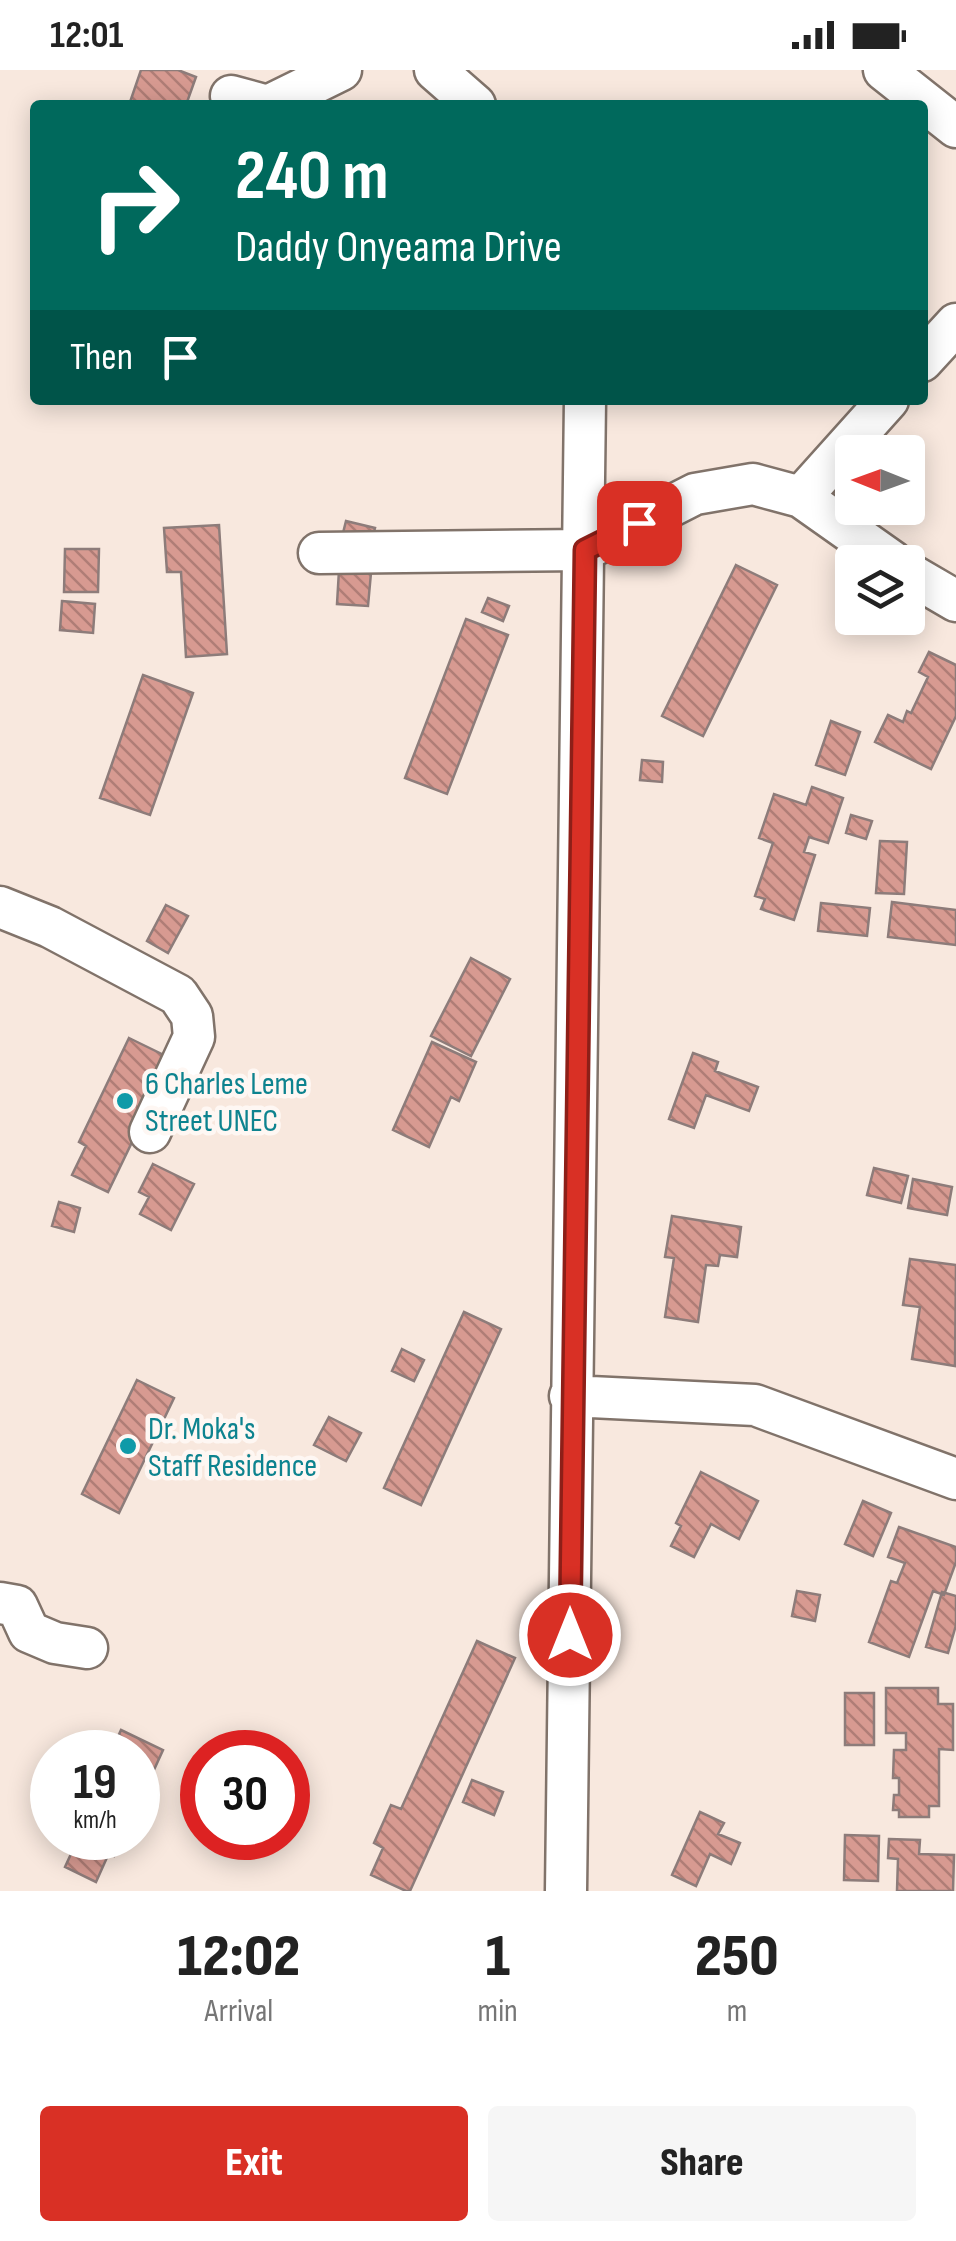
<!DOCTYPE html>
<style>
:root{--surface:#fff;--page:#f6f6f6;--text:#222;--muted:#767676;--accent:#d93025}
body{margin:0;font-family:"Sofia Sans Condensed",sans-serif;background:var(--page);color:var(--text);height:100vh;display:flex;flex-direction:column;font-size:38px;white-space:nowrap}
*{box-sizing:border-box;margin:0}
p{font-size:32px;color:var(--muted)}
.icon{flex:none;width:55px;height:55px;fill:none;stroke:currentColor;stroke-width:2;stroke-linecap:round;stroke-linejoin:round}
.map{position:relative;height:1821px;overflow:hidden}
.side{display:flex;flex-direction:column;background:var(--surface);flex:1}
.side>*{flex:none}
.hud{position:absolute;left:30px;top:30px;width:898px;height:305px;border-radius:10px;box-shadow:0 5px 25px #0003;background:#00695c;color:#fff;overflow:hidden}
.needle{width:65px;rotate:271deg}
.fabs{position:absolute;left:835px;top:365px;display:grid;gap:20px}
.fabs a{display:grid;place-items:center;width:90px;height:90px;border-radius:10px;background:var(--surface);box-shadow:0 5px 25px #0003;font-size:50px}
.speed{position:absolute;left:30px;top:1660px;display:flex;gap:20px;font-size:50px;font-weight:700;text-align:center}
.speed>*{display:grid;place-content:center;width:130px;height:130px;border-radius:50%;background:var(--surface);box-shadow:0 5px 25px #0003;line-height:1}
.speed small{font-size:25px;font-weight:400}
.speed .limit{border:15px solid #d22;background:#fff;color:#111}
.pin{position:absolute;display:grid;place-items:center;width:85px;height:85px;color:#fff;margin:-42px;border-radius:20px;box-shadow:0 5px 15px #0006}
.me{position:absolute;width:110px;margin:-55px;rotate:0deg;stroke-linejoin:round;filter:drop-shadow(0 0 8px #0008)}
.turn{display:flex;align-items:center;gap:35px;height:210px;padding:0 40px;font-size:45px}
.turn .icon{width:130px;height:130px;stroke-width:2.5}
.turn b{display:block;font-size:70px;line-height:85px}
.then{display:flex;align-items:center;height:95px;padding:0 40px;background:#0003;gap:20px;font-size:38px}
.eta{display:flex;justify-content:space-evenly;align-items:center;height:170px;text-align:center}
.eta b{font-size:60px;font-weight:800;line-height:70px}
.action{display:flex;gap:20px;margin-top:auto;padding:20px 40px}
.action a{flex:1;height:115px;border-radius:10px;background:var(--accent);color:#fff;font-size:40px;font-weight:800;line-height:115px;text-align:center}
.action a+a{background:var(--page);color:var(--text)}
.status{display:flex;justify-content:space-between;align-items:center;height:70px;padding:0 50px;background:var(--surface);direction:ltr}
.status svg{height:28px;fill:currentColor}
.map>svg:first-child{display:block}
.building{fill:url(#building-back-hatch);stroke:#8d7c7a;stroke-width:2.5}
.lines{fill:none;stroke-linecap:round;stroke-linejoin:round}
.minor-casing{stroke:#81736a;stroke-width:45}
.minor{stroke:#fff;stroke-width:40}
.route-casing{stroke:#8d1f18;stroke-width:25}
.route{stroke:#d93025;stroke-width:18}
.culture-dot{fill:#0f9aa8;stroke:#fef7f3;stroke-width:4}
.labels{text-anchor:middle;stroke-width:9;stroke-linejoin:round;paint-order:stroke}
.culture-label{font-size:32px;fill:#0d838f;stroke:#fef7f3;text-anchor:start}
</style>
<div class="status"><b>12:01</b><svg viewBox="0 0 49 12"><path d="M0 12V9h3v3zM5 12V6h3v6zM10 12V3h3v9zM15 12V0h3v12zM26 1h20v11H26zM47 4h2v5h-2z"/></svg></div>
<div class="map">
<svg width="956" height="1821" viewBox="0 0 956 1821">
<defs>
<pattern id="building-back-hatch" width="6" height="6" patternUnits="userSpaceOnUse" patternTransform="scale(2.5)"><rect width="6" height="6" fill="#d79a91"/><path d="M-1 5l2 2M0 0l6 6M5-1l2 2" fill="none" stroke="#af7d76"/></pattern>
</defs>
<rect width="100%" height="100%" fill="#f8e8de"/>
<path class="building" d="M141 0H178L196 7 186 35H129Z
M346 451 375 458 370 478 341 471Z
M219 455 227 584 186 587 181 502H167L164 458Z
M65 479H99L98 522H64Z
M736 495 777 515 703 666 662 646Z
M339 500 371 503 368 536 337 534Z
M488 528 509 536 503 551 482 542Z
M62 531 95 534 93 563 60 560Z
M466 549 508 565 447 724 405 708Z
M929 582 956 595V646L931 699 875 672 888 645 903 652 907 641 911 643 928 607 919 602Z
M143 605 193 623 150 745 100 728Z
M831 651 860 662 845 705 816 695Z
M642 690 663 692 662 712 640 710Z
M812 717 843 728 828 773 809 767 804 782 815 785 794 850 761 839 765 829 755 826 773 773 759 768 774 724 806 735Z
M851 745 872 751 866 769 846 763Z
M880 771 907 772 904 824 876 823Z
M892 832 956 840V875L888 867Z
M821 833 870 838 867 866 818 861Z
M166 835 188 846 168 883 147 871Z
M471 888 510 909 471 986 431 966Z
M129 968 172 989 108 1122 72 1105 86 1076 79 1072Z
M432 972 476 992 459 1031 451 1027 429 1077 393 1060Z
M693 983 718 992 715 1001 758 1017 749 1041 706 1025 694 1058 669 1049Z
M153 1094 194 1114 171 1160 140 1144 149 1127 139 1122Z
M874 1098 908 1106 901 1133 867 1125Z
M913 1109 952 1117 947 1145 908 1138Z
M59 1132 80 1138 74 1162 52 1156Z
M672 1146 741 1157 737 1187 720 1185 718 1196 706 1195 698 1252 665 1247 674 1188 665 1187Z
M910 1189 956 1195 955 1296 912 1289 920 1237 903 1235Z
M464 1242 501 1259 421 1435 384 1418Z
M402 1279 424 1290 414 1311 392 1301Z
M137 1310 174 1328 119 1443 82 1424Z
M329 1347 361 1363 346 1391 314 1375Z
M701 1402 758 1431 739 1469 711 1454 694 1487 671 1476 681 1456 676 1453Z
M863 1431 891 1443 873 1486 845 1474Z
M899 1457 956 1477V1492L944 1525 933 1521 909 1587 869 1572 891 1511 897 1513 905 1493 888 1487Z
M797 1521 820 1525 815 1551 792 1546Z
M942 1522 956 1526V1555L948 1583 926 1577Z
M477 1571 515 1588 410 1821H406L371 1805 383 1778 374 1773 391 1735 401 1739Z
M886 1618H938V1634H953V1680L939 1679V1736H929V1747H899V1740H893L894 1725H899V1708H893L894 1680H906V1663H886Z
M845 1623H874V1675H845Z
M121 1660 163 1680 138 1735V1682H111Z
M472 1710 503 1722 494 1745 463 1732Z
M700 1742 724 1753 718 1764 740 1773 731 1794 710 1784 696 1816 672 1805Z
M845 1765 879 1766 878 1811 844 1810Z
M72 1768H123L114 1786 109 1783 96 1812 65 1797 76 1773Z
M889 1769 920 1770 919 1784 954 1785 953 1821H897L898 1789 888 1788Z"/>
<g class="lines">
<defs>
<path id="minor" d="M435 0 475 35
M884 0 956 57
M231 26 264 35
M270 35 341 0
M922 291 956 254
M801 427 888 330
M319 483 585 480 695 424 753 414 801 427 893 492
M908 503 956 531
M0 837 50 857 178 925 192 946 194 967 150 1062
M570 1326 755 1335 956 1409
M0 1533 17 1536 29 1562 55 1573 87 1578
M566 1821 585 330"/>
</defs>
<use href="#minor" class="minor-casing"/>
<use href="#minor" class="minor"/>
</g>
<g class="lines">
<defs>
<path id="route" d="M570 1565 585 480 639 453"/>
</defs>
<use href="#route" class="route-casing"/>
<use href="#route" class="route"/>
</g>
<g class="culture-dot">
<circle cx="125" cy="1031" r="10"/>
<circle cx="128" cy="1376" r="10"/>
</g>
<g class="labels">
<g class="culture-label">
<text x="145" y="1024">6 Charles Leme<tspan x="145" dy="37">Street UNEC</tspan></text>
<text x="148" y="1369">Dr. Moka's<tspan x="148" dy="37">Staff Residence</tspan></text>
</g>
</g>
</svg>
<div class="fabs">
<a><svg class="needle" viewBox="-14 -14 28 28"><path d="M0-13l5 13h-10z" fill="#e53935"/><path d="M0 13l5-13h-10z" fill="#767676"/></svg></a>
<a><svg class="icon" aria-label="layers" viewBox="0 0 24 24"><path d="M12 4l9 5-9 5-9-5zM3 14l9 5 9-5"/></svg></a>
</div>
<div class="speed"><div>19<small>km/h</small></div><div class="limit">30</div></div>
<div class="pin" style="left:639px;top:453px;background:#d93025"><svg class="icon" aria-label="arrive" viewBox="0 0 24 24"><path d="M6 21V4h12l-3 4 3 4H6"/></svg></div>
<svg class="me" style="left:570px;top:1565px" viewBox="-20 -20 40 40"><circle r="17" fill="#d93025" stroke="#fff" stroke-width="3"/><path d="M0-11L8 9 0 5-8 9z" fill="#fff"/></svg>
<div class="hud">
<div class="turn"><svg class="icon" aria-label="right" viewBox="0 0 24 24"><path d="M7 20v-9h11M14 6l5 5-5 5"/></svg><div><b>240 m</b>Daddy Onyeama Drive</div></div>
<div class="then">Then<svg class="icon" aria-label="arrive" viewBox="0 0 24 24"><path d="M6 21V4h12l-3 4 3 4H6"/></svg></div>
</div>
</div>
<section class="side">
<div class="eta">
<div><b>12:02</b><p>Arrival</p></div>
<div><b>1</b><p>min</p></div>
<div><b>250</b><p>m</p></div>
</div>
<div class="action"><a>Exit</a><a>Share</a></div>
</section>
